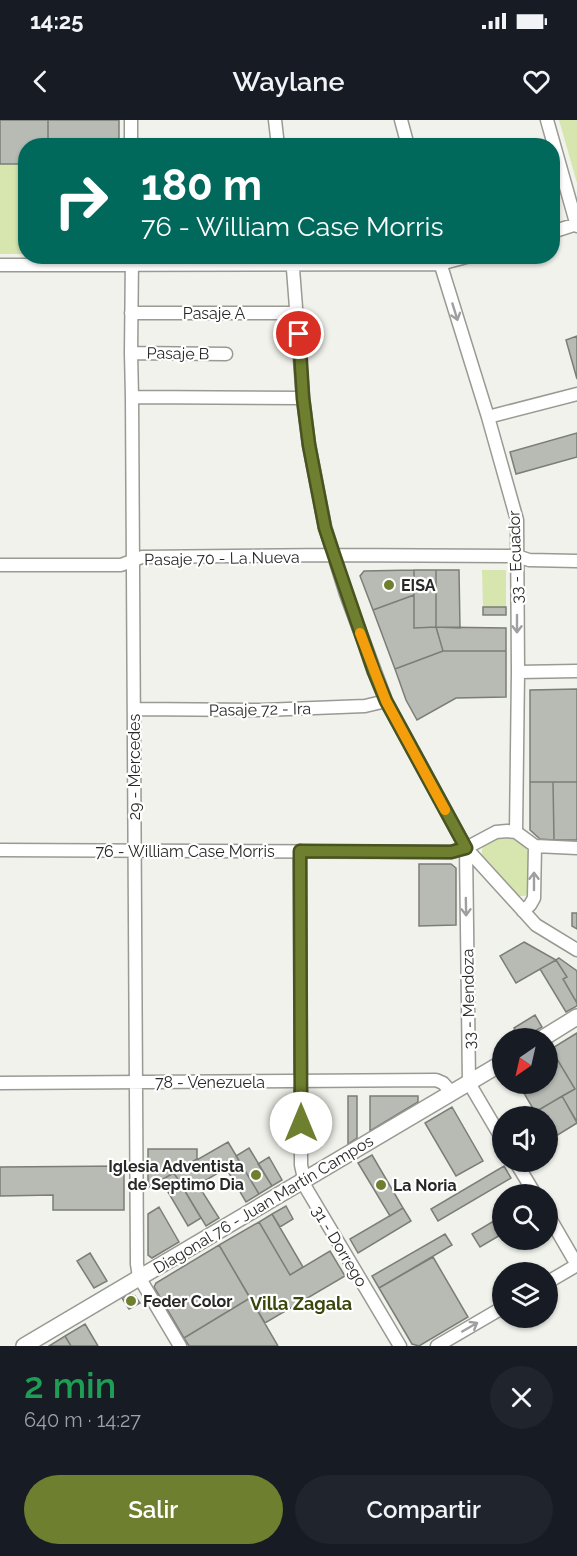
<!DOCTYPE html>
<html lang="es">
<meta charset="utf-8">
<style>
:root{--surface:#171b24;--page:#20242c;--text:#f1f3f6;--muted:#9ea1a6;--accent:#6e802f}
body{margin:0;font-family:Raleway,sans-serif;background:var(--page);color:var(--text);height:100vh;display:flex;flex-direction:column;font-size:22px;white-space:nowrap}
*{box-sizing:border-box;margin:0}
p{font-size:20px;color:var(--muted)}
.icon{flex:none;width:33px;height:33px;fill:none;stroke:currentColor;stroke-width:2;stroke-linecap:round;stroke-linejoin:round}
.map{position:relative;height:1226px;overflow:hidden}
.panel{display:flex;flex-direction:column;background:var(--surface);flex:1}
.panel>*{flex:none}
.top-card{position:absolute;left:18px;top:18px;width:542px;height:126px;border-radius:24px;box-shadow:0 2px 4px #0004;background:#00695c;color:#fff;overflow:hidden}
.needle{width:39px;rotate:214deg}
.controls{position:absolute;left:492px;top:908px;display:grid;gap:12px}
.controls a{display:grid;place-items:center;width:66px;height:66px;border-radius:50%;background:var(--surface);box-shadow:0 2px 4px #0004;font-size:30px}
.pin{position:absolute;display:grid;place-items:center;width:51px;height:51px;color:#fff;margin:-26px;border:3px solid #fff;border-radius:50%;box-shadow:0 2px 6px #0007}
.me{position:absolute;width:66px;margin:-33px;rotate:0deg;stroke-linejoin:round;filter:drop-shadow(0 0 4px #0008)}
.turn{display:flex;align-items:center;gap:21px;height:126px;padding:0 24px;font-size:27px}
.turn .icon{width:78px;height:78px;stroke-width:2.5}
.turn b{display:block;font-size:42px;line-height:51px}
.round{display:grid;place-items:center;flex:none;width:63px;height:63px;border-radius:32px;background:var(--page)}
.headline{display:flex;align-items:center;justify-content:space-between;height:102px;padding:0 24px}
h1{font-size:36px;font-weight:600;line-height:45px;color:#1e9e55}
.button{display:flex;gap:12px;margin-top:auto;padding:12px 24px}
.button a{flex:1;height:69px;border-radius:36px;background:var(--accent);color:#fff;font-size:24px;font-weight:600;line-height:69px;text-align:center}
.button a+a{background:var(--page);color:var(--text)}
.status{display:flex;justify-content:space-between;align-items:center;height:42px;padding:0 30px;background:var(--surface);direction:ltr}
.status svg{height:16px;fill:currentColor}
header{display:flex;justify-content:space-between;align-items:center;height:78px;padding:0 24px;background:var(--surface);font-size:27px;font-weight:600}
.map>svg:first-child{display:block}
.green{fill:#d6e6ae}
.building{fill:#b8bab4;stroke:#7b7d77;stroke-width:1.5}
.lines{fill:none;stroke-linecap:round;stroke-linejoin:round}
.minor-casing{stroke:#989a93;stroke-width:15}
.major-casing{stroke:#989a93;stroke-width:18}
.minor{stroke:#fff;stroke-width:12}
.major{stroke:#fff;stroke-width:15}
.oneway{stroke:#9e9f9e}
.route-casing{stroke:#48531f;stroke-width:15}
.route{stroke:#6e802f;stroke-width:10}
.slow{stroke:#f59e0b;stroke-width:10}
.poi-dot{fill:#6e802f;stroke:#fff;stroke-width:2}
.labels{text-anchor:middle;stroke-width:4.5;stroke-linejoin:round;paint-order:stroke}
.street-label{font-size:16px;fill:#282927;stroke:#fff}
.poi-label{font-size:16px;font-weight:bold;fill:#282927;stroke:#fff;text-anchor:start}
.neighbourhood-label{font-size:18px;font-weight:bold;fill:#3a460c;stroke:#fff}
</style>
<div class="status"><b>14:25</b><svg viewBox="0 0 49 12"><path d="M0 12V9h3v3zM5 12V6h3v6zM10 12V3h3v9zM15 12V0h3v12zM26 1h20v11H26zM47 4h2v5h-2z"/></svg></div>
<header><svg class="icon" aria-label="back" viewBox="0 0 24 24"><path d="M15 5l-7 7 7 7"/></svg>Waylane<svg class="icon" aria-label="heart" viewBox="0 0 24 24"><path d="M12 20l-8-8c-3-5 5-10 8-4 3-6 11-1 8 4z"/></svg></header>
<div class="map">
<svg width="577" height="1226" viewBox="0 0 577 1226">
<rect width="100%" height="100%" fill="#f0f2eb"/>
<path class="green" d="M559 0H577V63Z
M0 44H25V134H0Z
M482 450H506V487H483Z
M493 717H511L521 721 531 736 529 775 524 776H518L482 735C481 726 485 723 493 717Z"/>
<path class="building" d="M0 0H48V26H26V44H0Z
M48 0H119V26H48Z
M577 216V259L566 220Z
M577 313V337L516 354 510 332Z
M414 450V475L373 490 360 456 364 451Z
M414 450H436V507L414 508Z
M436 450H459L460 508 436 507Z
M414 475V508L436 507 443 531 395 549 373 490Z
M483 487H506V495H483Z
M436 507 506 508V531H443Z
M443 531H506V577L456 578 417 600 406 580 395 549Z
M577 569V662H530V570Z
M530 662H553L554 720 540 719 530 710Z
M553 662H577V720H554Z
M419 744H451L456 748V805L419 806Z
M572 793H577V809L572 806Z
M524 822 556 840 516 863 500 836Z
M559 838 577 851V883L563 859 567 857 556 840Z
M556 840 567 857 563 859 577 883V886L566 892 540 849Z
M535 895 542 907 523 918H517L513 911 515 909 514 908Z
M577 913V1002L562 976 575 969 551 929Z
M551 929 575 969 535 992 518 963H548V931Z
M348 976H357V1018L348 1024Z
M370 976H418V982L370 1011Z
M562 976 577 1003 548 1021V996H529Z
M452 987 483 1041 456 1056 425 1003Z
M228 1022 259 1074 246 1082 226 1048 198 1065 219 1098 206 1106 174 1053Z
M249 1028 272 1066 259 1074 236 1036Z
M148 1029H197V1039L148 1068Z
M372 1035 403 1088 390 1096 358 1043Z
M269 1037 282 1060 272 1066 258 1044Z
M124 1046V1090H53V1075L0 1076V1047Z
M504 1046 511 1058 438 1101 431 1089Z
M174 1053 201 1098 188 1106 161 1060Z
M286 1086 293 1099 280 1107 272 1094Z
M159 1087 179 1122 152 1138 148 1135V1094Z
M403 1088 411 1101 358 1133 350 1119Z
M272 1094 303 1147 290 1155 259 1102Z
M502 1096V1114L480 1127 472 1114Z
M259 1102 290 1155 330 1131 345 1156 265 1203 219 1125Z
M445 1114 452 1125 379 1168 372 1156Z
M219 1125 250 1178 184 1218 154 1167 156 1163Z
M90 1133 107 1161 94 1168 77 1141Z
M433 1137 468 1197 419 1226 412 1224 379 1168Z
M129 1174 135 1176 140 1183 129 1189 122 1178Z
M250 1178 278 1226H189L184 1218Z
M85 1204 98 1226H71L65 1216Z
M65 1216 71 1226H49Z"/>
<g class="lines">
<defs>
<path id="minor" d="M131 0V26
M275 0 278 26
M401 0 408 26
M547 0 577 106
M552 112 577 104
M132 136 131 233 132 277 137 1144 139 1157 180 1226
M292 136 303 278 309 325 325 407 346 474 386 581 466 728 536 805 577 830
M438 136 488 297 517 400 518 552 516 712
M0 145 440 144 470 136
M131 193H297
M131 233 226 234
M132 277 303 278
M488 297 577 274
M0 445H121L142 437 334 435 517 436 529 440 577 441
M518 552 577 551
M134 589 263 590 365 586 386 581
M466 728 469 963 502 1019
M0 730 451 732 466 728 496 712 507 711 516 712 535 726 577 728
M300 731 301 1045 306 1068 400 1226
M523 791 530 785 534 778 535 726
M0 963 436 960 443 963 452 973
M515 1041 535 1074
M548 1095 577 1145
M548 1162 577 1145
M437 1226 502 1188"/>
<path id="major" d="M543 918 577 897
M24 1226 502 943"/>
</defs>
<use href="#minor" class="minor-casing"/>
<use href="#major" class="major-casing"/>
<use href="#minor" class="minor"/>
<use href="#major" class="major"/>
</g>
<defs><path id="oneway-shaft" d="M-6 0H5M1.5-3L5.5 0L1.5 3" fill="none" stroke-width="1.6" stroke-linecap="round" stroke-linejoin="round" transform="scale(1.5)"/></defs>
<g class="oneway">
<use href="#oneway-shaft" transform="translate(455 192) rotate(73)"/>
<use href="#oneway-shaft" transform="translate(517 504) rotate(90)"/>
<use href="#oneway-shaft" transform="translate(534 761) rotate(-90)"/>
<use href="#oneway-shaft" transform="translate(466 787) rotate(89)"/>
<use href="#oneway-shaft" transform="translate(470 1207) rotate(-30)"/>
</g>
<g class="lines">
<defs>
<path id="route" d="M299 214 303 278 309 325 325 408 334 435 374 552 386 581 466 728 451 732 300 731 301 1003"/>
</defs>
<use href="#route" class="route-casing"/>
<use href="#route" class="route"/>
<path class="slow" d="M360 513 386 581 445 690"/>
</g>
<g class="poi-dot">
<circle cx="389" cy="465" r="6"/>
<circle cx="256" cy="1055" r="6"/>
<circle cx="381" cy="1065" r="6"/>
<circle cx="131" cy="1181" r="6"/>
</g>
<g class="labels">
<g class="street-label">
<text x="214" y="199">Pasaje A</text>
<text transform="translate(178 233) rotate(1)" y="6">Pasaje B</text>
<text transform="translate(515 437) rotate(-92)" y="6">33 - Ecuador</text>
<text transform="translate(222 438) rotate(-1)" y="6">Pasaje 70 - La Nueva</text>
<text transform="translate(260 589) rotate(-1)" y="6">Pasaje 72 - Ira</text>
<text transform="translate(134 647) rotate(-90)" y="6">29 - Mercedes</text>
<text x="185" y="737">76 - William Case Morris</text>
<text transform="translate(468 879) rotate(-91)" y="6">33 - Mendoza</text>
<text x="210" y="968">78 - Venezuela</text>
<text transform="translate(263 1084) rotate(-31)" y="6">Diagonal 76 - Juan Martín Campos</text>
<text transform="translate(340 1126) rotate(59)" y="6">31 - Dorrego</text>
</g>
<g class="poi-label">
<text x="401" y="471">EISA</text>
<text x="244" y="1052" text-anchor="end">Iglesia Adventista<tspan x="244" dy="18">de Septimo Dia</tspan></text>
<text x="393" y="1071">La Noria</text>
<text x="143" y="1187">Feder Color</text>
</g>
<g class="neighbourhood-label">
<text x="301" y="1190">Villa Zagala</text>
</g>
</g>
</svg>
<div class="controls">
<a><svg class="needle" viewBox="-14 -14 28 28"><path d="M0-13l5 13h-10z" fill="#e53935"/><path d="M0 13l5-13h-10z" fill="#9ea1a6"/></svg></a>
<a><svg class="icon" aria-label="sound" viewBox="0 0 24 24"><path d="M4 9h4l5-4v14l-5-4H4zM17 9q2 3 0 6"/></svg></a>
<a><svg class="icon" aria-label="search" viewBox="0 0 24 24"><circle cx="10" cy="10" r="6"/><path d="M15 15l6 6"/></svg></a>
<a><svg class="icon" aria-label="layers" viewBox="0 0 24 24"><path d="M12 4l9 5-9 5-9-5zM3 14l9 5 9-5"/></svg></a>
</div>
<div class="pin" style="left:299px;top:214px;background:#d93025"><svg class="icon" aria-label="arrive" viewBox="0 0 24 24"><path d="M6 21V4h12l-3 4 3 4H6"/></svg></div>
<svg class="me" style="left:301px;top:1003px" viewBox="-20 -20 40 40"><circle r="19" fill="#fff"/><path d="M0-13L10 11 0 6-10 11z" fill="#6e802f"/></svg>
<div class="top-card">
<div class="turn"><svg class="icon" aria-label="right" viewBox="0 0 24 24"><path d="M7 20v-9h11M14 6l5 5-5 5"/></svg><div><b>180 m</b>76 - William Case Morris</div></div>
</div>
</div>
<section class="panel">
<div class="headline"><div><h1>2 min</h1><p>640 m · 14:27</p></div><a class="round"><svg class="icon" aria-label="close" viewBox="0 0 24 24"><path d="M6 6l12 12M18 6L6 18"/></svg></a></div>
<div class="button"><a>Salir</a><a>Compartir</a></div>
</section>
